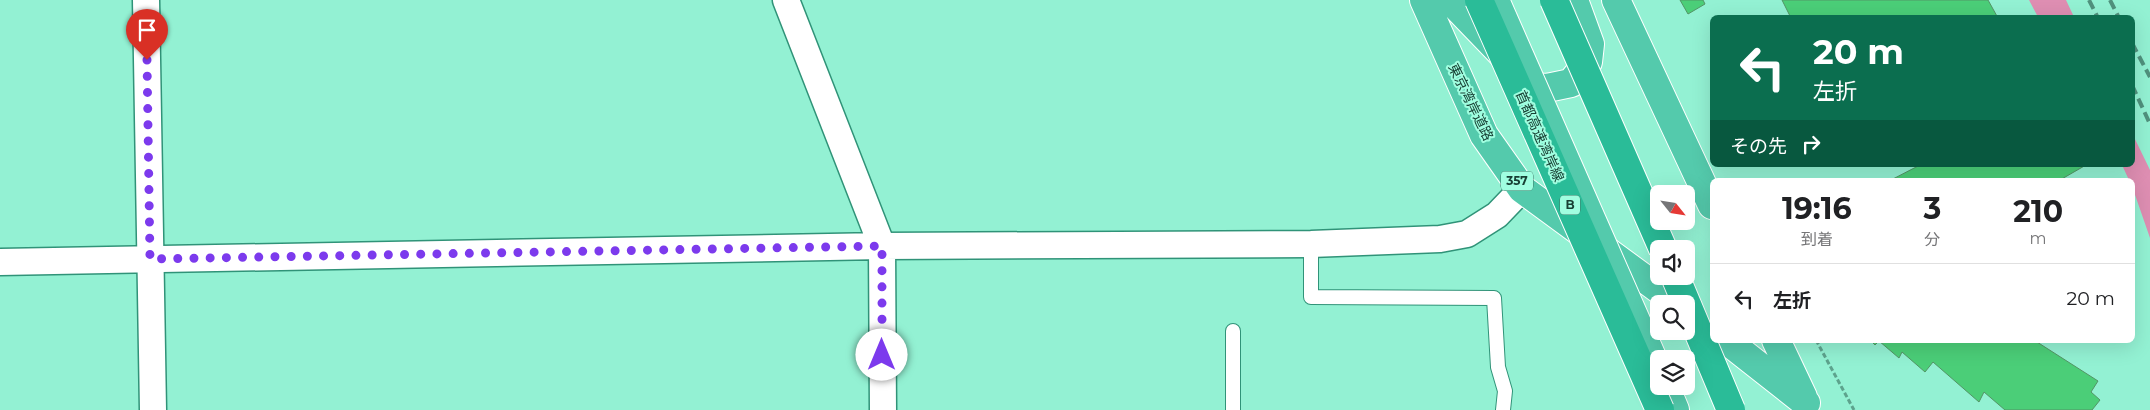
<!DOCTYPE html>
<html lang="ja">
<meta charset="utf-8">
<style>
:root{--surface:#fff;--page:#f6f6f6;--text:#202124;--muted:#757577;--line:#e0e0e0}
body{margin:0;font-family:Montserrat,"Noto Sans JP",sans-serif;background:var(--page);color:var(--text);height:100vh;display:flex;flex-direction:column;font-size:19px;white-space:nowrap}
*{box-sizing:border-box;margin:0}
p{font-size:16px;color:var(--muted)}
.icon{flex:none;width:28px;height:28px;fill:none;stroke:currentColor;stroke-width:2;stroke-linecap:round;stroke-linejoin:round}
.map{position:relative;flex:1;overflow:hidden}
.panel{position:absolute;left:1710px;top:178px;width:425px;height:165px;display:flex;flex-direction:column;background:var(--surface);border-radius:8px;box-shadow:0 5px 20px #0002}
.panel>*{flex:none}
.guide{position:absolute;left:1710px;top:15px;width:425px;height:152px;border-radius:8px;box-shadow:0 5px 20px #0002;background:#0b6e4f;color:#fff;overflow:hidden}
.needle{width:32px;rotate:120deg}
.controls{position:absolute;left:1650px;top:185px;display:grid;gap:10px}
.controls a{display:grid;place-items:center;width:45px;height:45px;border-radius:8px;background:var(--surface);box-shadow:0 5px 20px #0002;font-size:25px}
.pin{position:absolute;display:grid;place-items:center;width:42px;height:42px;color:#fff;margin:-51px -21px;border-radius:50% 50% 50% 0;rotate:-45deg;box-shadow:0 0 5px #0007}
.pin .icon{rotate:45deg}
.me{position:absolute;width:55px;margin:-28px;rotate:0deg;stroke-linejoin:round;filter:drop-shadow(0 0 4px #0008)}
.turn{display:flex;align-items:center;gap:18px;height:105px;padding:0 20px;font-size:22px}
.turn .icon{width:65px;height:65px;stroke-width:2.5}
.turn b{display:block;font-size:35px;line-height:42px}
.then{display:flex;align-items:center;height:48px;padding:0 20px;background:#0003;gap:10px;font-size:19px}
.eta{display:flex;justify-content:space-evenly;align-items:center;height:85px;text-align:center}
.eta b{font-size:30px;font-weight:700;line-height:35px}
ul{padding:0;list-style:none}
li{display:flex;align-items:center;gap:15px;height:70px;padding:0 20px;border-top:1px solid var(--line)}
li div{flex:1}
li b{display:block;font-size:19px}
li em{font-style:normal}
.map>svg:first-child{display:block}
.green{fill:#de8eb2}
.building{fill:#4bce78;stroke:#539566}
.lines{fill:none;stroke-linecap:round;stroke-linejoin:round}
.service-casing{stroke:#309378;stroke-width:16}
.minor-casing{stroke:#309378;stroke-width:29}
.trunk-casing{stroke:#fff;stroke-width:30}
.path{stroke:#5da38d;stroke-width:3;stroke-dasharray:5 2.5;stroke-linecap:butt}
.service{stroke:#fff;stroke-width:14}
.minor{stroke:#fff;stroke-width:26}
.trunk{stroke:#54caac;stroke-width:28}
.rail{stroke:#50917d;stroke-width:4;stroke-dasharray:10 5;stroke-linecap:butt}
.trunk-bridge-casing{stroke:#fff;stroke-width:30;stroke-linecap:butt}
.motorway-bridge-casing{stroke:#fff;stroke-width:30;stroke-linecap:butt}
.trunk-bridge{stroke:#54caac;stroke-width:28}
.motorway-bridge{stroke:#2abc98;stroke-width:28}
.route{stroke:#7c3aed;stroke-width:9;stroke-dasharray:0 16.2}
.labels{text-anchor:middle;stroke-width:4;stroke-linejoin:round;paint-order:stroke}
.shield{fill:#a0fee0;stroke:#417968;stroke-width:1}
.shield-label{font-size:12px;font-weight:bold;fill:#184034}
.street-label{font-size:14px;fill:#184034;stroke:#a0fee0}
</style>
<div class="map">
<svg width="2150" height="410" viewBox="0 0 2150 410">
<rect width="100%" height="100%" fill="#93f1d3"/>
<path class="green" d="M2029 0H2066L2074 17H2038Z
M2133 135 2150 170V238L2133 189 2132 180H2129L2122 165H2132Z"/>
<path class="building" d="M1680 0H1703L1705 4 1688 14Z
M1782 0H1988L1998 18H1791Z
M1920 165H2086L2060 180H1891Z
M1870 340H2038L2037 342 2098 381 2091 392 2100 400 2092 410H2005L1984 392 1979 402 1933 362 1925 372 1902 352 1899 358 1879 341 1875 345Z"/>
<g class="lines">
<defs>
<path id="service" d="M1311 244V297L1494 298 1498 367 1505 391 1503 410
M1233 331V410"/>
<path id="minor" d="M146 0 153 410
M786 0 882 246 883 410
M0 262 882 246 1311 244 1440 239 1467 234 1497 215 1522 189"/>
<path id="trunk" d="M1424 0 1484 135 1522 189 1679 304
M1450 0 1534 87 1547 88 1571 83 1588 62 1590 44 1574 0
M1616 0 1712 205
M1726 340 1806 403
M1776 340 1803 397
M1665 386 1675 410"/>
</defs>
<use href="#service" class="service-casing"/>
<use href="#minor" class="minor-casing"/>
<use href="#trunk" class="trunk-casing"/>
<path class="path" d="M1816 340 1854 410"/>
<use href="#service" class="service"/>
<use href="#minor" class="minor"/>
<use href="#trunk" class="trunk"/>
<path class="rail" d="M2089 0 2098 18
M2110 0 2119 18
M2132 43 2150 77
M2132 85 2150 124"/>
<defs>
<path id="trunk-bridge" d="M1495 0 1659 373"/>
<path id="motorway-bridge" d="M1479 0 1660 410
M1554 0 1663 249
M1675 276 1731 410"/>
</defs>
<use href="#trunk-bridge" class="trunk-bridge-casing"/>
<use href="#motorway-bridge" class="motorway-bridge-casing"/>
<use href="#trunk-bridge" class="trunk-bridge"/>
<use href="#motorway-bridge" class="motorway-bridge"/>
</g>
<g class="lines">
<path class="route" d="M147 60 150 259 882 246V355"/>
</g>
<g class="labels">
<g class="shield">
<rect x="1501" y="171.5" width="32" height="19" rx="4"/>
<rect x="1560" y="195.5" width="20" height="19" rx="4"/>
</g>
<g class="shield-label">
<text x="1517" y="185">357</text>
<text x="1570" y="209">B</text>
</g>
<g class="street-label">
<text transform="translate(1471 102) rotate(64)" y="5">東京湾岸道路</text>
<text transform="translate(1540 136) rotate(66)" y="5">首都高速湾岸線</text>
</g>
</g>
</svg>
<div class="controls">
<a><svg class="needle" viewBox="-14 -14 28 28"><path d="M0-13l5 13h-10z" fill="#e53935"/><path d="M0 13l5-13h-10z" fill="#757577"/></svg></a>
<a><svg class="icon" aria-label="sound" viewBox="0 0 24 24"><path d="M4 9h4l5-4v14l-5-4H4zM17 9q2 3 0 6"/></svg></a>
<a><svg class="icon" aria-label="search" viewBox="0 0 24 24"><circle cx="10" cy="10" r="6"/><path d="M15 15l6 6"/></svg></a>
<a><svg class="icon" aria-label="layers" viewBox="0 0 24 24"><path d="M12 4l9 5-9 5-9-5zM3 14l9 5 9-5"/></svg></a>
</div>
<div class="pin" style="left:147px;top:60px;background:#d93025"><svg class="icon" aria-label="arrive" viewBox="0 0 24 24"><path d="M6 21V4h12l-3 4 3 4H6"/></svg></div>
<svg class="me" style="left:882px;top:355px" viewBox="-20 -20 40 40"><circle r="19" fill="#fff"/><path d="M0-13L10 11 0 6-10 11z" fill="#7c3aed"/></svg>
<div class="guide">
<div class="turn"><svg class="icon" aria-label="left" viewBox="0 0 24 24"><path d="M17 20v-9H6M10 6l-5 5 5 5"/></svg><div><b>20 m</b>左折</div></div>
<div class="then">その先<svg class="icon" aria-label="right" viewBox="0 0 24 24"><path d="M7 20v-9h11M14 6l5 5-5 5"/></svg></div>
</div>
<section class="panel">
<div class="eta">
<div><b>19:16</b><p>到着</p></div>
<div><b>3</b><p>分</p></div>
<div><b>210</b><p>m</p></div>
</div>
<ul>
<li><svg class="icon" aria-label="left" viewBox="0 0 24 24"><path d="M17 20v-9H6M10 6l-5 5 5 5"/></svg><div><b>左折</b></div><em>20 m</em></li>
</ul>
</section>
</div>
